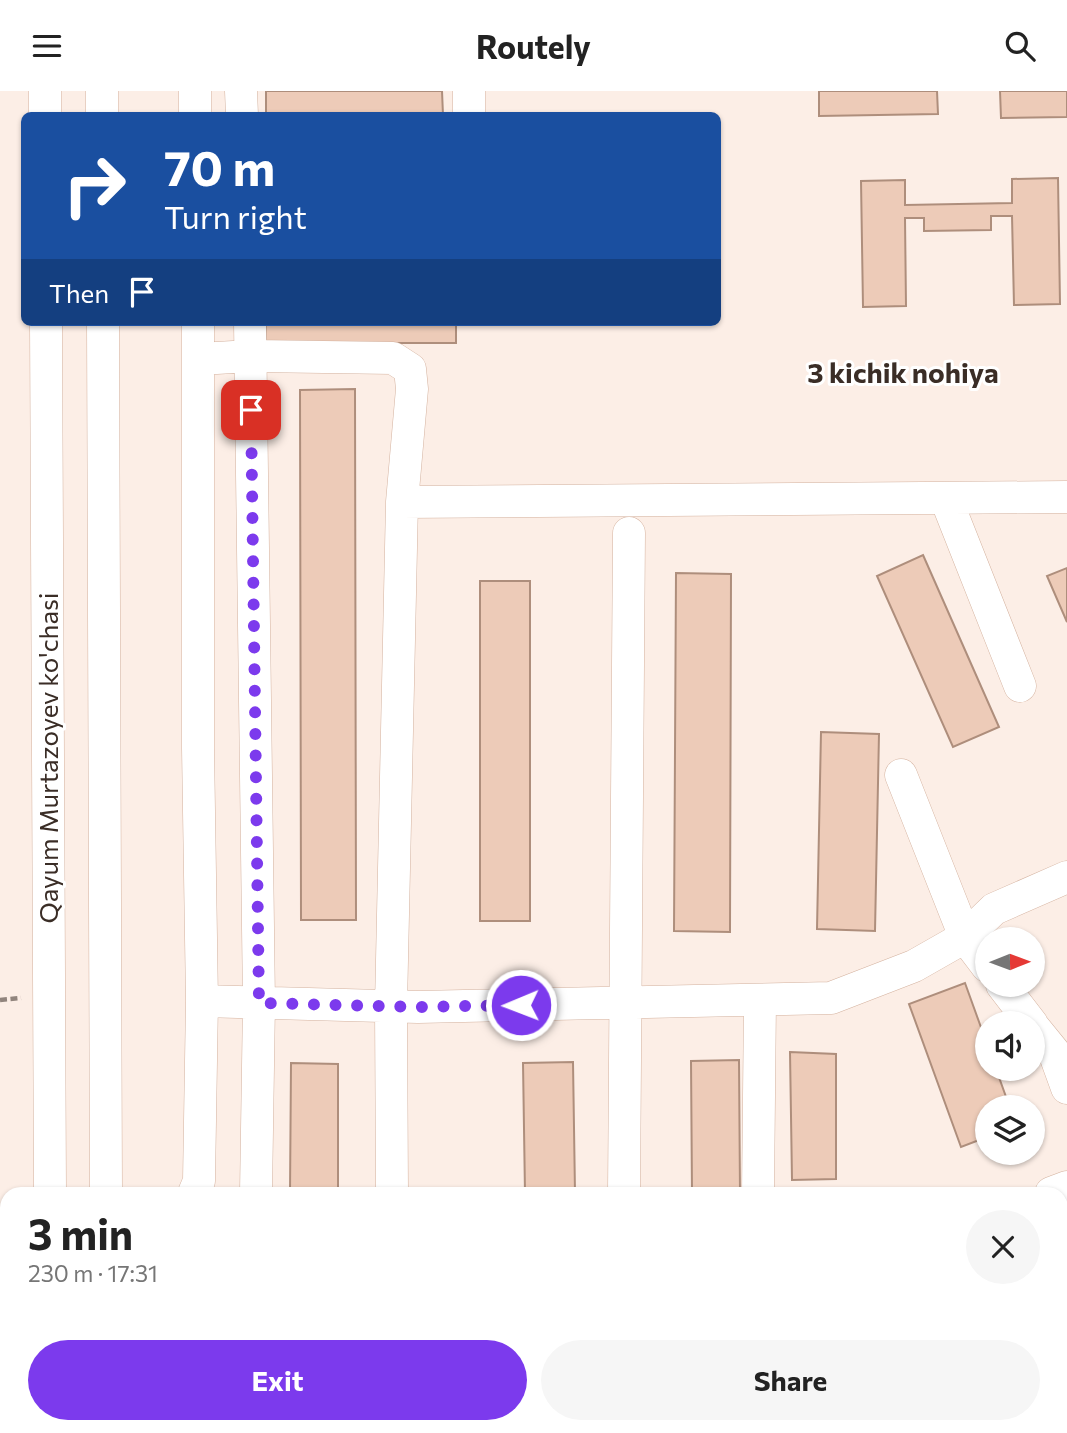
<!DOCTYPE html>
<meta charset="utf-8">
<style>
:root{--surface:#fff;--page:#f6f6f6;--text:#222;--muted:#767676;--accent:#7c3aed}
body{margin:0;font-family:Commissioner,sans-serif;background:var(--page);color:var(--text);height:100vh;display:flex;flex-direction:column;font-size:26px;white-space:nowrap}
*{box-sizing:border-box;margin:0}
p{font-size:23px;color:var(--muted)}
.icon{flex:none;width:38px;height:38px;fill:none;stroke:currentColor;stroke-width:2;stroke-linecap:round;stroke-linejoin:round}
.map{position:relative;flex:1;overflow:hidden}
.side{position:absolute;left:0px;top:1096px;width:1068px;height:247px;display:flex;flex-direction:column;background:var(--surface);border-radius:21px 21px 0 0;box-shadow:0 2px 5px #0004}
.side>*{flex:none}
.hud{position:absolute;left:21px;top:21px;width:700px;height:214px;border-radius:10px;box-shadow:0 2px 5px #0004;background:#1a4fa0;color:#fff;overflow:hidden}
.needle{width:46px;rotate:89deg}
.buttons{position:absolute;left:975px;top:836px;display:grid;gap:14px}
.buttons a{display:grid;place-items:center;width:70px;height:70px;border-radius:50%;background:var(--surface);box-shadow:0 2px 5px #0004;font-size:35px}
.pin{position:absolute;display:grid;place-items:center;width:60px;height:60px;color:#fff;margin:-30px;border-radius:14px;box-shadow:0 4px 10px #0006}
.me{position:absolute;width:77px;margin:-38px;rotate:269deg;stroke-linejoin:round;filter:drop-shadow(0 0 5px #0008)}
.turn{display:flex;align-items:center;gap:24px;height:147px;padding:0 28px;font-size:32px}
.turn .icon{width:91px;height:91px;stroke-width:2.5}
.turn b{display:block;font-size:49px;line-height:60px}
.then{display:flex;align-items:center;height:66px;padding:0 28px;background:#0003;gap:14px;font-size:26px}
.round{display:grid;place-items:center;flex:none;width:74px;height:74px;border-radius:37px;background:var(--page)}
.summary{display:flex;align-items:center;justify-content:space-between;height:119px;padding:0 28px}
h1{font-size:42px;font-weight:700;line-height:52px}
.action{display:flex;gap:14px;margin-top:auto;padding:14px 28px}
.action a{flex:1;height:80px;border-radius:42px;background:var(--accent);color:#fff;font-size:28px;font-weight:700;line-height:80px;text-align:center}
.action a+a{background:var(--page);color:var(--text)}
header{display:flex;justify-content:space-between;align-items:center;height:91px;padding:0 28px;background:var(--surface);font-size:32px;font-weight:700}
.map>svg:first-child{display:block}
.building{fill:#edcbb8;stroke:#ae8e7c;stroke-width:2}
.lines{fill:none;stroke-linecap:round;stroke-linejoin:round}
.minor-casing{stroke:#d4b29f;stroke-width:33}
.path{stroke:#91847d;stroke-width:4.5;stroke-dasharray:7 3.5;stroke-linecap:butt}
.minor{stroke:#fff;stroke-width:32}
.route{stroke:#7c3aed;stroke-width:12;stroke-dasharray:0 21.6}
.labels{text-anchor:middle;stroke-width:6;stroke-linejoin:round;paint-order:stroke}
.street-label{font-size:26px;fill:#3a2d26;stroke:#fff}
.neighbourhood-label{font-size:28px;font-weight:bold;fill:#3a2d26;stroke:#fff}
</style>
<header><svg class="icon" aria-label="menu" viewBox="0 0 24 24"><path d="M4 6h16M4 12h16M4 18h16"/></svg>Routely<svg class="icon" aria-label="search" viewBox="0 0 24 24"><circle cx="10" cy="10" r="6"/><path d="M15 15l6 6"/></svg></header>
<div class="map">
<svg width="1067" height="1342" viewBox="0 0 1067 1342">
<rect width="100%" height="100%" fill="#fceee6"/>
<path class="building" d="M266 0H442L443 24H266Z
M819 0H937L938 23 819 25Z
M1000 0H1067V26L1001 27Z
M1058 87 1060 213 1014 214 1012 125H991V139L924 140V127H905L906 215 863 216 861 90 905 89V114L1012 112V88Z
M266 231H456V252H266Z
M355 298 356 829H301L300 299Z
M923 464 999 636 953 656 877 485Z
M1067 477V531L1047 485Z
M676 482 731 483 730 841 674 840Z
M480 490H530V830H480Z
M821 641 879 643 875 840 817 838Z
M965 892 987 953V978H996L1010 1017H987V1046L961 1056 909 913Z
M790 961 836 963V1088L792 1089Z
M739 969 740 1102H692L691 970Z
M573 971 575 1102H525L523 972Z
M291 972 338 973V1102H290Z
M1067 1166V1221L1060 1223V1168Z
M286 1335H393V1342H286Z
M645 1335H782L766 1342H628Z"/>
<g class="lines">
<defs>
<path id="minor" d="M45 0V24
M102 0V24
M195 0V24
M241 0 242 24
M469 24V0
M46 231 50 1102
M103 231 106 1102
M250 231 259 912 256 1102
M199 268 251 265 393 267 410 278 412 298 402 411 391 915 392 1102
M946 408 1020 595
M402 411 1067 406
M901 684 965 846 987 875
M1002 894 1032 933
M202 910 418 916 831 907 914 875 965 846 994 818 1067 786
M1032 934 1054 961 1067 997
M194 1102 199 1090 202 910 198 657V231
M624 1102 629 442
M758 1102 760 909
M1051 1102 1067 1096
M0 1165 7 1177
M1060 1265 1067 1262
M51 1335V1342
M108 1335V1342
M582 1335 583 1342
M252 1342V1335
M874 1342 890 1335"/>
</defs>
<use href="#minor" class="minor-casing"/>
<path class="path" d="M0 909 21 907"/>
<use href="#minor" class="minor"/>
</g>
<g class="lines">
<path class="route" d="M251 319 259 912 418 916 521 914"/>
</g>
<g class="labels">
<g class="street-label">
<text transform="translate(49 667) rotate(-90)" y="9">Qayum Murtazoyev ko'chasi</text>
</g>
<g class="neighbourhood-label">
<text x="903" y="292">3 kichik nohiya</text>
</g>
</g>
</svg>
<div class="buttons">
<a><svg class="needle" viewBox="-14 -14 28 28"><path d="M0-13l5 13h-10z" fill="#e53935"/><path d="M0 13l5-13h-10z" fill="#767676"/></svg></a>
<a><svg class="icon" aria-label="sound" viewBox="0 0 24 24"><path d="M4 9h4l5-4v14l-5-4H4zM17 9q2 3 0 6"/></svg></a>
<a><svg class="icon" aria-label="layers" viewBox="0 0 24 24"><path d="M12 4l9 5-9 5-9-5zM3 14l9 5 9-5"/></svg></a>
</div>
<div class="pin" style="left:251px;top:319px;background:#d93025"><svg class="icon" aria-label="arrive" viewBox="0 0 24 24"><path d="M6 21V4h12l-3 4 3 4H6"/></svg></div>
<svg class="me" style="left:521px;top:914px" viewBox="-20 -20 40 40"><circle r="17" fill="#7c3aed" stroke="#fff" stroke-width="3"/><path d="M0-11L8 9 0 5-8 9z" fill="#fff"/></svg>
<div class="hud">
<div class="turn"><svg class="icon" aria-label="right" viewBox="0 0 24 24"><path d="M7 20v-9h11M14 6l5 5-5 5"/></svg><div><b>70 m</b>Turn right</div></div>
<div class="then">Then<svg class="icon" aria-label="arrive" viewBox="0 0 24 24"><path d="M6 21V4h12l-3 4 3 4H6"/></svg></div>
</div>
<section class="side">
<div class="summary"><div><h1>3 min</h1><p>230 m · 17:31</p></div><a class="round"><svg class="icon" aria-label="close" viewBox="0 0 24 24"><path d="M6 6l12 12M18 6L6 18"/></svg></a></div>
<div class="action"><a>Exit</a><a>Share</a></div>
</section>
</div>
